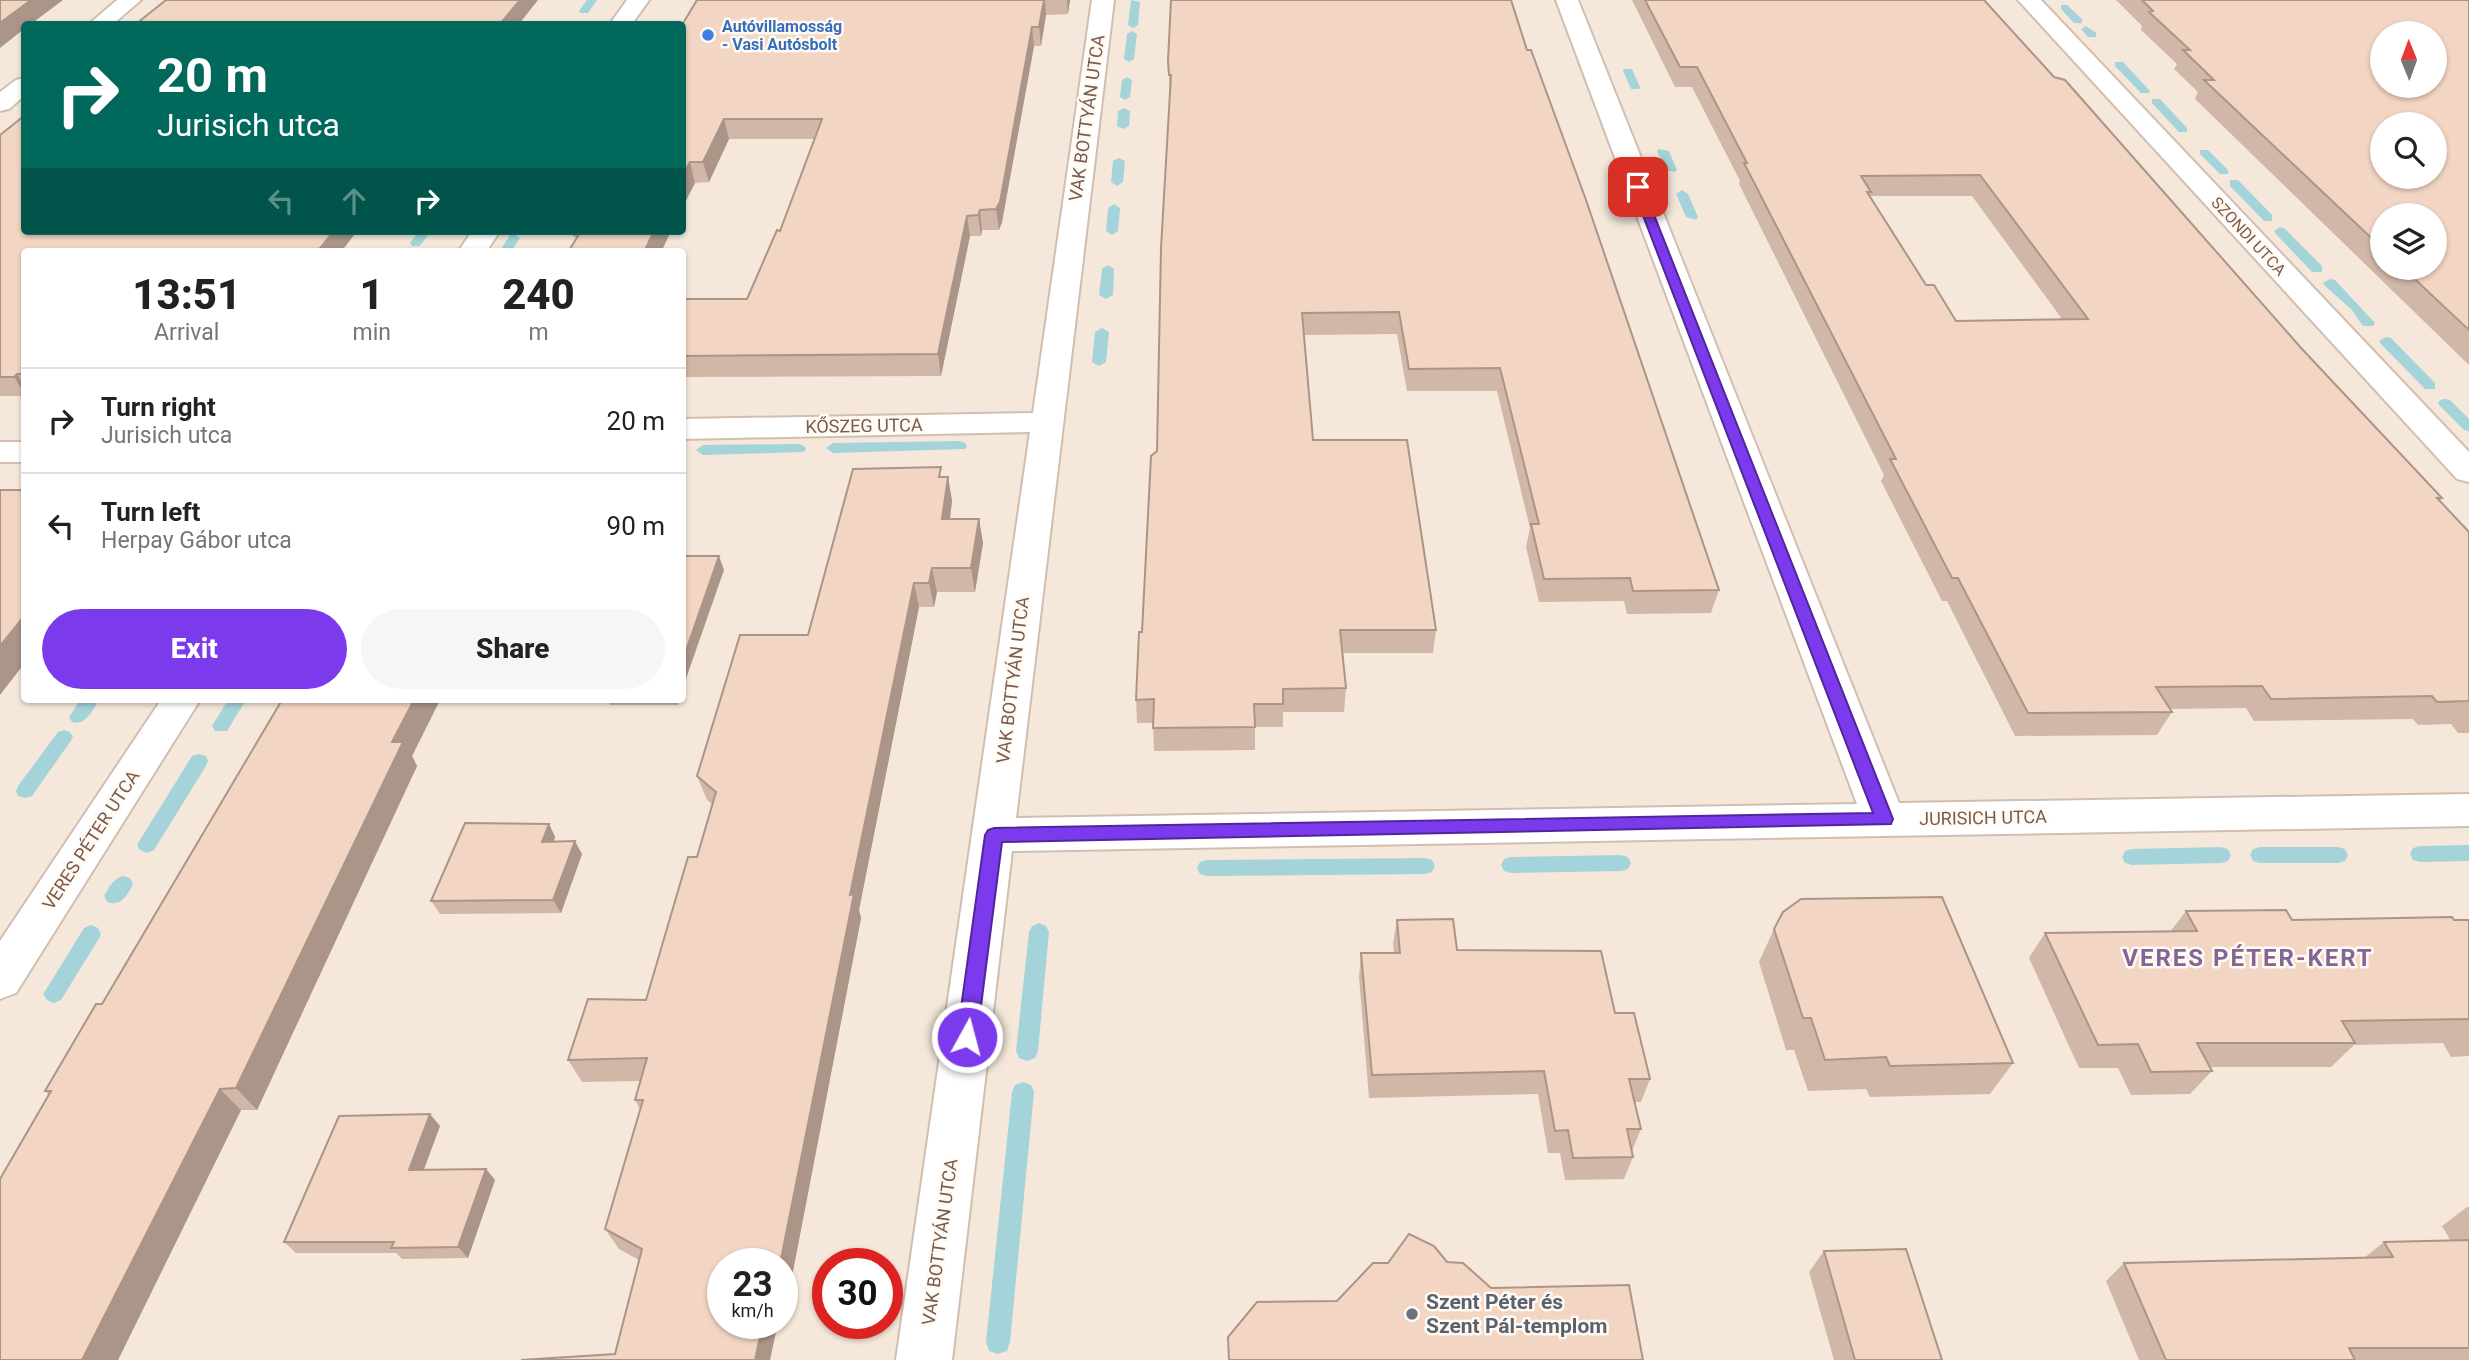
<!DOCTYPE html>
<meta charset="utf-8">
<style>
:root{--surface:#fff;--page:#f6f6f6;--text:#222;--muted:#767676;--line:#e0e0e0;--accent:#7c3aed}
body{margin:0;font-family:Roboto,sans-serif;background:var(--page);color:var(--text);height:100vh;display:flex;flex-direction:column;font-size:26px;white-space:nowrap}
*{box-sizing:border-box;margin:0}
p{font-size:23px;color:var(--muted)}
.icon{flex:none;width:38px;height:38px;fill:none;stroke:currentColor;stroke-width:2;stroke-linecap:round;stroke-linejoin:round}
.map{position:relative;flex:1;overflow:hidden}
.details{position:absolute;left:21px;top:248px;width:665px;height:455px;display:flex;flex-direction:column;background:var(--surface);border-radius:7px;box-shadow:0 2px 5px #0004}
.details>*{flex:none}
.top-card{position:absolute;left:21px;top:21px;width:665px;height:214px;border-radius:7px;box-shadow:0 2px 5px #0004;background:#00695c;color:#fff;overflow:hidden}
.needle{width:46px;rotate:359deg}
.fabs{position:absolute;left:2370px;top:21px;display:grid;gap:14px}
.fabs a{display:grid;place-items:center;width:77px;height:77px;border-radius:50%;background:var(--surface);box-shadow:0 2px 5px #0004;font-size:35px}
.speed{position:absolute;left:707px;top:1248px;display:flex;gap:14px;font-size:35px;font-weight:700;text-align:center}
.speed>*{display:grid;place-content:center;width:91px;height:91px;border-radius:50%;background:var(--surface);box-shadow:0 2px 5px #0004;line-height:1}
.speed small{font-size:18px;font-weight:400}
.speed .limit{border:10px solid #d22;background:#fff;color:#111}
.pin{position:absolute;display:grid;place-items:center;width:60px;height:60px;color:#fff;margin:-30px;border-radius:14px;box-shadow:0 4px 10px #0006}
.me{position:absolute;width:77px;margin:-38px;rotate:7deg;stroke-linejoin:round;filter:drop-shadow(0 0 5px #0008)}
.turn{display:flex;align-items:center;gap:24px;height:147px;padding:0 21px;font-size:32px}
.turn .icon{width:91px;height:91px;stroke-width:2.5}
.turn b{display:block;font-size:49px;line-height:60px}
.lanes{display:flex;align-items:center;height:66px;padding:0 21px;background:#0003;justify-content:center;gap:35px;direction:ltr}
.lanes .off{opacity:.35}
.eta{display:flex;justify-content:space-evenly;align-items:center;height:119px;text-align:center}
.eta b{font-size:42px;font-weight:800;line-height:49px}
.primary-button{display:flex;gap:14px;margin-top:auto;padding:14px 21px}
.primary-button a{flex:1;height:80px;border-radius:42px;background:var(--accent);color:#fff;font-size:28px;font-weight:800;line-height:80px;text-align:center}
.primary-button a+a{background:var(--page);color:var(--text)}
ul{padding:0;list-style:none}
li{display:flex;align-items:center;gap:21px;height:105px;padding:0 21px;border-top:2px solid var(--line)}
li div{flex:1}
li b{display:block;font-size:26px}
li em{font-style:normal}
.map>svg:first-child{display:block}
.residential{fill:#f5e8da;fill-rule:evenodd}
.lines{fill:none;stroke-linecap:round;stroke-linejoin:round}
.stream{fill:#a5d3da;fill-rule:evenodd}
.street-casing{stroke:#d1beb0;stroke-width:4}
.street{fill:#fff;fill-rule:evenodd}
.wall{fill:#d1b7a8;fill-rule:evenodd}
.shaded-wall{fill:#aa9588}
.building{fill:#f3d5c3;stroke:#aa9588;stroke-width:2;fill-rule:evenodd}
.route{fill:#7c3aed;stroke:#51269a;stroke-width:2}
.shop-dot{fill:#3f7fe0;stroke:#fffaf3;stroke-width:2.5}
.worship-dot{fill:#6b7280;stroke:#fffaf3;stroke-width:2.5}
.labels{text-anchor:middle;stroke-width:5;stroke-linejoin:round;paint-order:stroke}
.far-shop-label{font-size:16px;font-weight:bold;fill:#366cbe;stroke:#fffaf3;text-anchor:start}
.far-street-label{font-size:16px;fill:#7a5c4d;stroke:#fffaf3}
.street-label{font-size:18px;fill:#7a5c4d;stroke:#fffaf3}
.near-worship-label{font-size:21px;font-weight:bold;fill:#5b616d;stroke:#fffaf3;text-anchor:start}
.district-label{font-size:24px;font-weight:bold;letter-spacing:2px;fill:#846695;stroke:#fffaf3}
</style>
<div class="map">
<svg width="2469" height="1360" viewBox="0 0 2469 1360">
<rect width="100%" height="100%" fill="#fdf6ec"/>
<path class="residential" d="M0 0H2469V1360H0ZM24 24H682V231H24ZM2382 33H2434V86H2382ZM2382 124H2434V177H2382ZM2382 215H2434V268H2382ZM24 252H682V700H24ZM723 1264H782V1323H723ZM828 1264H887V1323H828Z"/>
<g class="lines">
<path class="stream" d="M587 0H597L588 13H580L579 11Z
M1131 0 1140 2 1138 25 1133 28 1128 25Z
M2061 5H2067L2082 19V23H2074L2061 9Z
M2086 26 2096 33V37H2088L2081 29Z
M1132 31 1137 34 1134 59 1129 62 1124 59 1127 34Z
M2115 62H2123L2150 91 2149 93H2141L2115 66Z
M1624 69H1632L1640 87 1639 89H1631L1623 71Z
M1127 77 1132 80 1130 97 1125 100 1120 97 1122 80Z
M2152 99H2160L2187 128V132H2179L2152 103Z
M1124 108 1130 111 1129 126 1123 129 1117 126 1118 111Z
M1659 149 1669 151 1677 170 1675 172 1665 170 1657 151Z
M2200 150H2208L2228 170V174H2220L2200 154Z
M1119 158 1125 161 1123 182 1117 186 1111 182 1113 161Z
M2230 180H2238L2272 215V221H2264L2230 186Z
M1682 190 1688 194 1698 217 1696 220 1686 217 1676 194Z
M1114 204 1120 208 1118 231 1112 235 1106 231 1108 208Z
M2280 227 2284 228 2322 266V272H2312L2276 234 2274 231Z
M419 231H431L420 246H412L410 243Z
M514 234 520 238 511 252H499L510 235Z
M1108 265 1114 269 1113 295 1106 299 1099 295 1102 269Z
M2330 279 2335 280 2375 323 2373 326H2363L2352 310 2325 286 2323 283Z
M1102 328 1109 332 1106 362 1099 366 1092 362 1095 332Z
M2386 337 2391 338 2435 383V389H2425L2381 344 2379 341Z
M2445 399 2450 400 2469 419V431L2464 430 2440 406 2438 403 2440 400Z
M960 441 965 443 967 446 965 449 833 453 826 448 833 443Z
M799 444 804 446 806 449 804 452 703 455 696 450 703 445Z
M80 700H99C92 711 86 726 72 722L69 717Z
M228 700H246L227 731H215L212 726Z
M64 730 70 732 73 737 70 742 32 796 25 798 18 796 16 791 18 786 58 732Z
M199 754 206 756 208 761 206 766 154 850 147 853 140 850 137 845 140 840 192 756Z
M2469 845V861L2420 862 2413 860 2410 854 2413 848 2420 846Z
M2221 847 2228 849 2231 855 2228 861 2221 863 2132 865 2125 863 2122 857 2125 851 2132 849Z
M2260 847H2338L2345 849 2348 855 2345 861 2338 863H2260L2253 861 2250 855 2253 849Z
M1621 855 1628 857 1631 863 1628 869 1621 871 1511 873 1504 871 1501 865 1504 859 1511 857Z
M1425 858 1432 860 1435 866 1432 872 1425 874 1207 876 1200 874 1197 868 1200 862 1207 860Z
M123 876 130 878 133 884C127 896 121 907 107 902L104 896C109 887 113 879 123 876Z
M1039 923 1046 926 1049 932 1038 1051 1035 1058 1027 1061 1019 1058 1016 1051 1029 932 1032 926Z
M91 925 98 928 101 934 98 940 61 1000 54 1003 47 1000 43 994 47 988 84 928Z
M1023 1082 1031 1085 1034 1092 1010 1342 1007 1351 998 1354 989 1351 986 1342 1012 1092 1015 1085Z"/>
<defs>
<path id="street" d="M117 0H141L113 24H89Z
M627 0H649L632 24H610Z
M1092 0H1114L1016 818 1857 804 1556 0H1578L1899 803 2469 794V826L1012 851 952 1360H896L1030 432 682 439V419L1033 413Z
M2018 0H2041L2469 452V482L2457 479Z
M24 78V96L9 109 0 111V92L16 80Z
M472 231H500L486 252H458Z
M0 442H24V462H0Z
M161 700H200L16 993 0 999V941Z"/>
</defs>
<use href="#street" class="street-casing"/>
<use href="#street" class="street"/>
</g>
<path class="wall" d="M697 0H1070L1068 14 1046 15 1041 46H1034L1002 222 999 230H982L981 236H970L941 376 682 377V299H747L780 231 815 139H729L709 182 695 183 682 208Z
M1632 0H1984L2302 349 2442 498 2440 501 2469 532V733H2458L2451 724 2418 725 2413 719 2254 721 2246 708 2170 709 2172 712 2157 735 2015 736 1947 601H1942L1881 481 1884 475 1739 184 1740 181 1692 87H1675ZM1870 196H1972L2062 319 1956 321 1926 285Z
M2116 0H2469V365L2195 99 2198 92 2174 69 2177 64 2141 30 2142 26ZM2382 215 2434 268H2382Z
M1527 50 1719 590 1711 613 1627 614 1624 601 1539 602 1526 547 1530 528 1497 391H1407L1397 334 1304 335 1313 440 1436 630 1433 653H1342L1346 688 1344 712H1283V727H1255V750L1154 751 1153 723H1137L1136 700 1157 451 1170 95 1168 61Z
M0 135 24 231H357L341 252H24V396H0Z
M571 231H671L661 252H568L577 237H574Z
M943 477H948L952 501 950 519H979L983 543 975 592H937L934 607H919L859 910 861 918 788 1297H783L782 1301V1264L615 1354 639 1260 619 1249 605 1229 640 1109 635 1100 640 1081 582 1082 568 1060 646 1000 697 857 712 804 707 800 697 776 808 635Z
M282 700H440L412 756 417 766 257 1110H241L118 1360H0L49 1095 45 1091 102 1004Z
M539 700H679L678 705H610L609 701 540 702Z
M549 824 555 837 554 841 582 854 561 913 440 914 431 901Z
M2186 911 2292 920H2469V1056L2451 1057 2443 1043 2354 1045 2331 1067H2210L2212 1071 2190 1094 2131 1095 2118 1068H2079L2029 958 2045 933 2170 932Z
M1397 920 1457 950 1615 1013 1650 1079 1641 1102H1634L1641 1129 1632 1151 1633 1157 1624 1179 1565 1180 1560 1153H1548L1538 1094 1369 1098 1359 977 1361 953H1394L1393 944Z
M1774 929 2013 1063 1990 1094 1870 1097 1866 1089 1808 1091 1794 1050H1786L1759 962Z
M440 1126 424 1170 486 1169 495 1180 468 1258 402 1259 396 1253H296L284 1242Z
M2467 1207H2469V1360H2139L2106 1281 2124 1263 2364 1258 2384 1242 2451 1241 2442 1226Z
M1824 1251 1942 1360H1834L1809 1272Z"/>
<path class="shaded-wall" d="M31 0H63L31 24H24V29L0 48V23Z
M520 0H538L519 24H500Z
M1044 0H1045L1046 15 1041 46 1039 27Z
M1067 0H1070L1068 14Z
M1032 27 1034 46 1002 222 999 230 996 209Z
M724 119 729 139 709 182 703 162Z
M690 162 695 183 682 208V177Z
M980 210 982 230 981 236 978 215Z
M967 216 970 236 941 376 938 354Z
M334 231H357L341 252H317Z
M654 231H671L661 252H644Z
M17 374 24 386V392L14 377Z
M948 477 952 501 947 543 942 519Z
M979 519 983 543 975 592 971 568Z
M719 556 724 570 682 690V662Z
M932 568 937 592 934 607 929 583Z
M914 583 919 607 859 910 861 918 788 1297 782 1286V1264H780L850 895Z
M24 616V664L0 695V646Z
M414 700H440L412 756 417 766 257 1110 236 1088 392 742Z
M549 824 555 837 549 855 542 842Z
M575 841 582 854 561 913 553 900Z
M220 1089 241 1110 118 1360H82Z
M430 1114 440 1126 419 1182 409 1170Z
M486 1169 495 1180 468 1258 458 1247Z
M763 1323H778L770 1360H755Z"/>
<path class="building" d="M0 0H31L0 23Z
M166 0H520L500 24H136Z
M697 0H1044L1039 27H1032L1000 202 996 209 980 210 978 215 967 216 938 354 682 356V299H747L777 230 780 231 822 119H724L703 162H690L682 177V25Z
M1171 0H1511L1527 50H1531L1586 200 1719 590 1633 591 1630 578 1544 579 1531 524H1539L1500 368 1409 369 1399 312 1302 313 1313 440H1407L1436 630H1340L1346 688 1283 689V704H1254L1255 727 1153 728 1154 699 1136 700 1139 632H1142L1151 456 1157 451 1161 248 1171 75H1169L1168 61Z
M1645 0H1984L2054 77 2065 80 2302 349 2442 498H2437L2469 532V701L2437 702 2432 696 2271 699 2262 686 2156 687 2172 712 2028 713 1958 578H1952L1890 459H1896L1744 163H1747L1697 67H1680ZM1980 175 2088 319 1956 321 1934 285H1926L1867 192H1871L1861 176Z
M2142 0H2469V330L2403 268H2434V215H2382V248L2204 80H2214L2183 50H2190L2149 12 2153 11ZM2382 33H2434V86H2382ZM2382 124H2434V177H2382Z
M24 116V231H334L317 252H24V374H17L14 377H0V135Z
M581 231H654L644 252H568Z
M941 467 939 477H948L942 519H979L971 568H932L929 583H914L850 895 854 894 780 1264H723V1323H763L755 1360H521L615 1354 642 1249 605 1229 643 1100H635L647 1058 568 1060 588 999 646 1000 688 857H697L716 792 697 776 740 635H808L853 469Z
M0 490H24V616L0 646Z
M682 556H719L682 662Z
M282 700H414L392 742H403L236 1088 220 1089 82 1360H0V1179L51 1091H45L96 1004H102Z
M465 823 549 824 542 842 575 841 553 900 431 901Z
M1942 897 2013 1063 1890 1066 1886 1057 1825 1060 1811 1018H1803L1774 929 1783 912 1801 899Z
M2286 910 2292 920 2452 917 2454 920H2469V1019L2342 1021 2355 1043H2197L2212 1071 2151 1072 2138 1044 2098 1045 2045 933 2197 931 2186 911Z
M1453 919 1457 950 1601 951 1615 1013H1634L1650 1079H1629L1641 1129H1627L1633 1157 1573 1158 1568 1130 1555 1131 1544 1071 1372 1075 1361 953H1400L1397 920Z
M430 1114 409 1170 486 1169 458 1247 391 1248 394 1242H284L339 1116Z
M1409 1234 1434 1246 1447 1262 1463 1263 1491 1288 1629 1285 1643 1360H1229L1228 1337 1257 1302 1337 1301 1373 1263H1388Z
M2469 1240V1348H2349L2355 1360H2166L2124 1263 2393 1257 2384 1242Z
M1906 1249 1942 1360H1855L1824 1251Z"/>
<path class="route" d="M1634 185 1643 187 1893 819 1891 824 1002 842 977 1037 974 1043 967 1045 960 1043 957 1037 985 835 988 830 994 828 1873 813 1632 187Z"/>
<circle class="shop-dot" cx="708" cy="35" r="7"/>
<circle class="worship-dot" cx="1412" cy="1314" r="7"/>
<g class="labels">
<g class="far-shop-label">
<text x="722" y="32">Autóvillamosság<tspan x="722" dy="18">- Vasi Autósbolt</tspan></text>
</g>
<g class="far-street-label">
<text transform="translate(2249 236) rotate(47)" y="6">SZONDI UTCA</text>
</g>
<g class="street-label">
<text transform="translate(1087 118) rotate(-82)" y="6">VAK BOTTYÁN UTCA</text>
<text transform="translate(864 426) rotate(-1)" y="6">KŐSZEG UTCA</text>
<text transform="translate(1013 680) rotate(-83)" y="6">VAK BOTTYÁN UTCA</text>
<text transform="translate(1983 818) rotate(-1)" y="6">JURISICH UTCA</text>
<text transform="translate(91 840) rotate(-57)" y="6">VERES PÉTER UTCA</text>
<text transform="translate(940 1242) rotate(-82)" y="6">VAK BOTTYÁN UTCA</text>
</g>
<g class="near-worship-label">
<text x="1426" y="1309">Szent Péter és<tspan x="1426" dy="24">Szent Pál-templom</tspan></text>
</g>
<g class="district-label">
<text x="2248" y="966">VERES PÉTER-KERT</text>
</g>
</g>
</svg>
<div class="fabs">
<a><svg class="needle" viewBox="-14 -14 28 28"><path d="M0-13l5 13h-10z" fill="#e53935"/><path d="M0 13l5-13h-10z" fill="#767676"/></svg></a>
<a><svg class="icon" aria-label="search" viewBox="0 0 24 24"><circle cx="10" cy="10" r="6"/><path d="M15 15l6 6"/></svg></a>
<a><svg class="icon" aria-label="layers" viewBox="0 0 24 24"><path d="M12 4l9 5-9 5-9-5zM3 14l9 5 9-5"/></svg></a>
</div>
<div class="speed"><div>23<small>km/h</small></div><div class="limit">30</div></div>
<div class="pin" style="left:1638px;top:187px;background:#d93025"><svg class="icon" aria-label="arrive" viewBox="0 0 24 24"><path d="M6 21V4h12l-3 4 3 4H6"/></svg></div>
<svg class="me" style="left:967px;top:1037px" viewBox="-20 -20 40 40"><circle r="17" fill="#7c3aed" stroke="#fff" stroke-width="3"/><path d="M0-11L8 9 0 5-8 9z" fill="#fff"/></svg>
<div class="top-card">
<div class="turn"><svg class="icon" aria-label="right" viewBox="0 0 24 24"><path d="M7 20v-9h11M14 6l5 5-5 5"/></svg><div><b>20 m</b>Jurisich utca</div></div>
<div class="lanes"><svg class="icon off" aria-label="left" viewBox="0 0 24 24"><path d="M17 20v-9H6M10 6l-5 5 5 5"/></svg><svg class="icon off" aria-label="ahead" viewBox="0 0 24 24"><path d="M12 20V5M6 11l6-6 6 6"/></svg><svg class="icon" aria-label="right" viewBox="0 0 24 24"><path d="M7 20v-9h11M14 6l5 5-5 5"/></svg></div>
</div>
<section class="details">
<div class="eta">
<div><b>13:51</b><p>Arrival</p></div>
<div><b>1</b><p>min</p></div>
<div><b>240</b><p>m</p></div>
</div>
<ul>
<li><svg class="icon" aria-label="right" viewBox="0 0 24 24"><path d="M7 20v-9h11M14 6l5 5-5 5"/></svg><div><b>Turn right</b><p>Jurisich utca</p></div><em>20 m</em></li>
<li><svg class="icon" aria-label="left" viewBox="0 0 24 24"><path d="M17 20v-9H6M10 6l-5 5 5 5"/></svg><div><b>Turn left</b><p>Herpay Gábor utca</p></div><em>90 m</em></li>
</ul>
<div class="primary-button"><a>Exit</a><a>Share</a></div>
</section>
</div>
